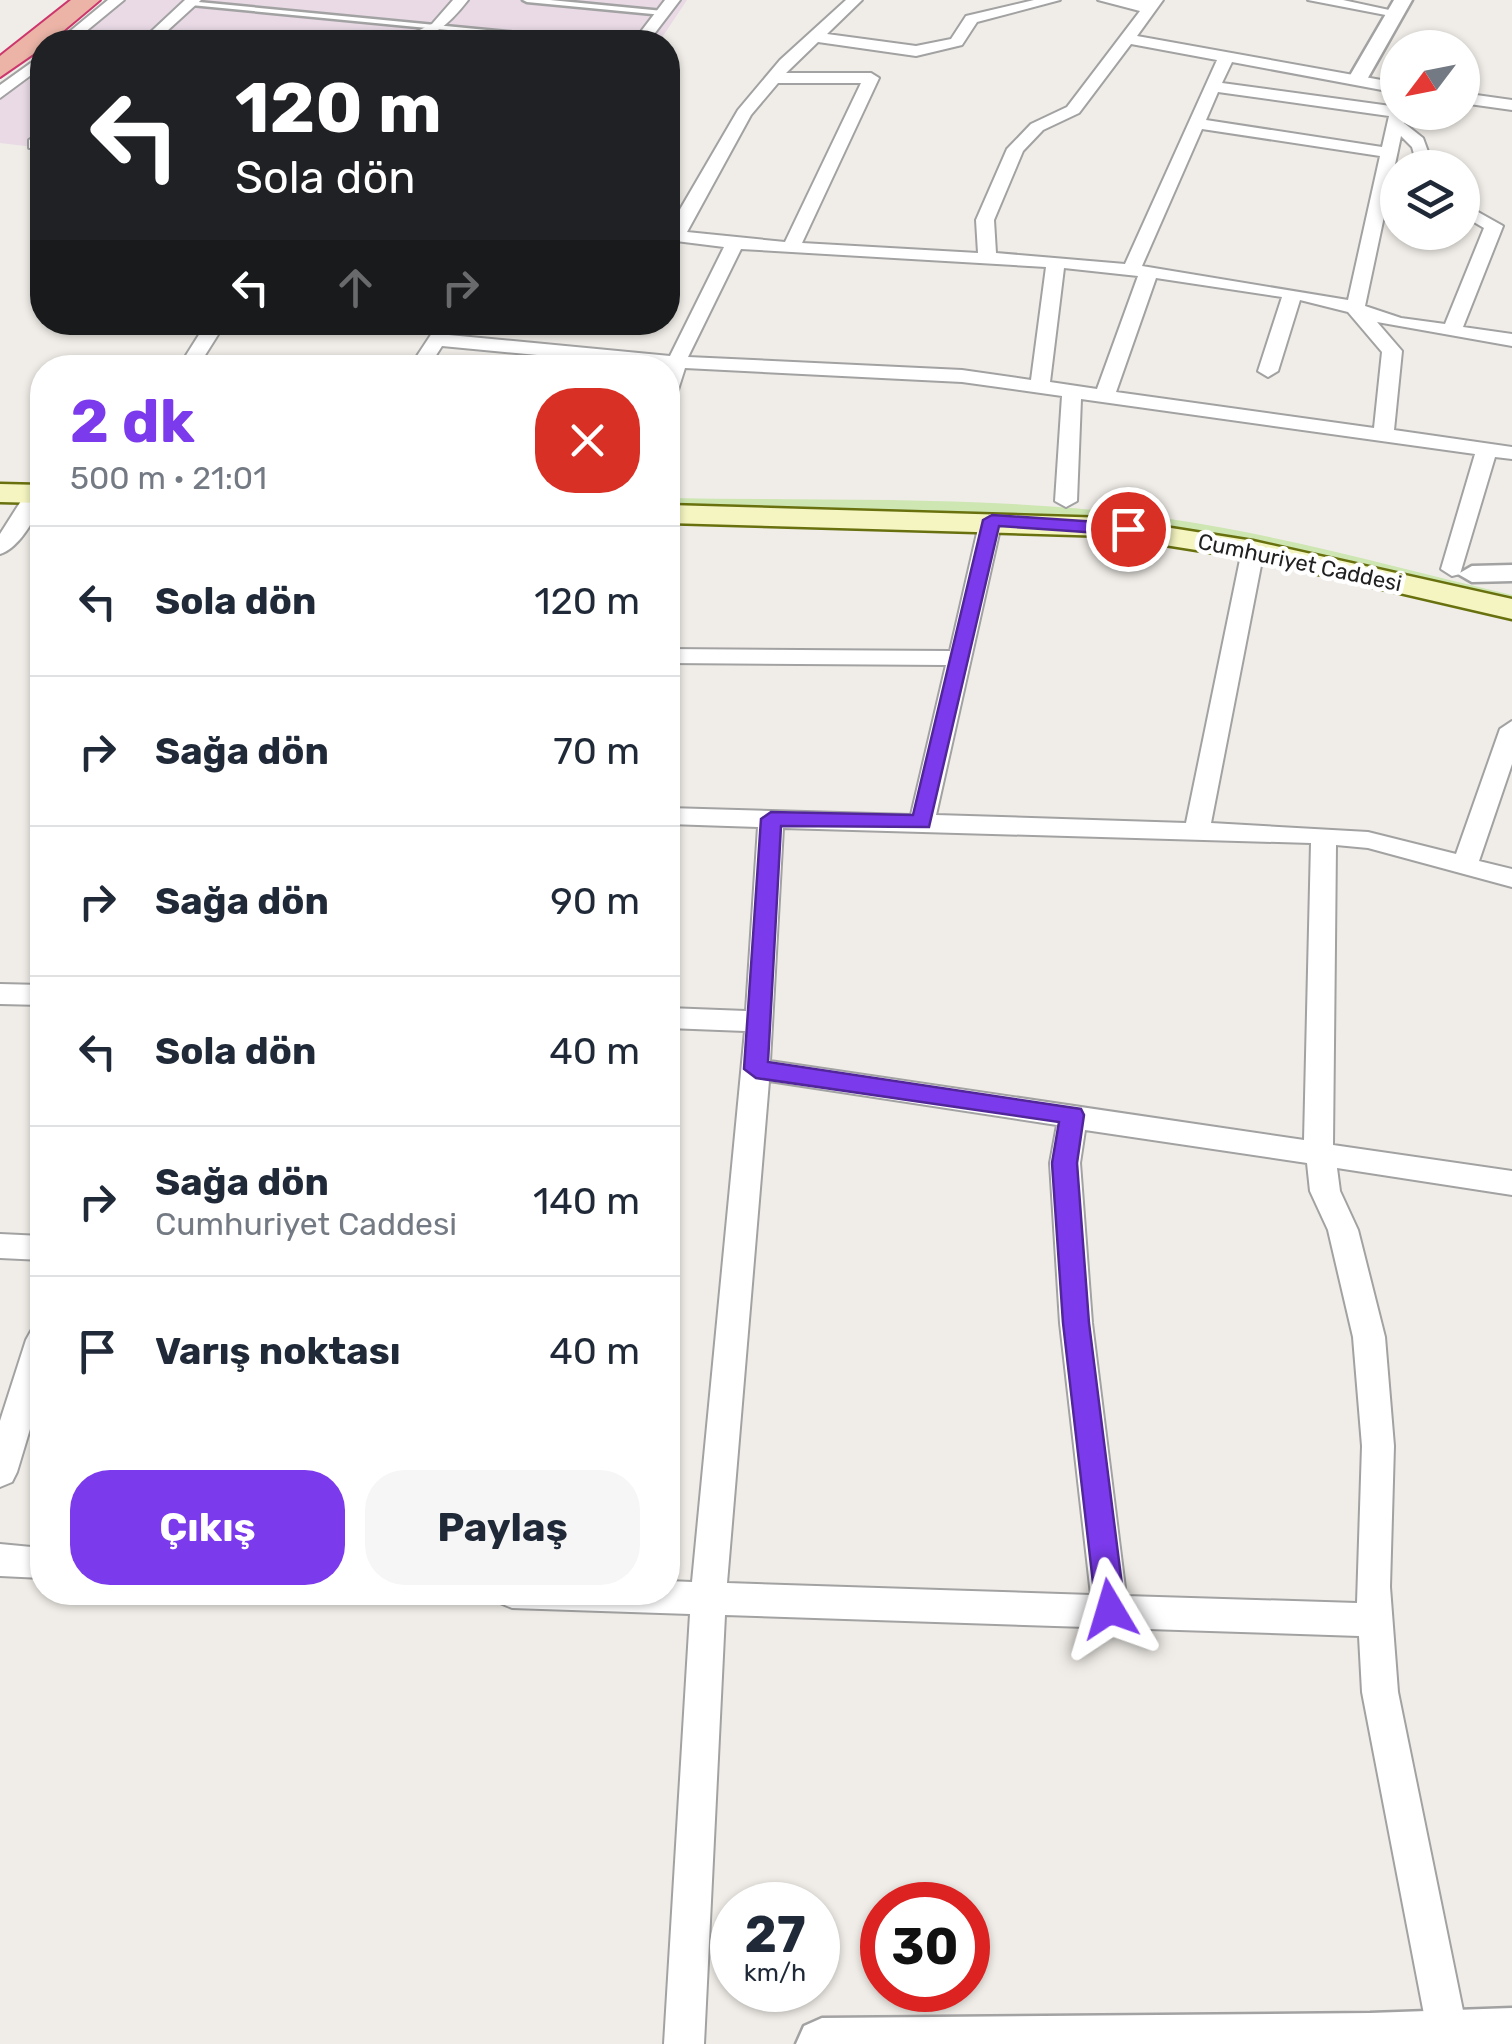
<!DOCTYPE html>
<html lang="tr">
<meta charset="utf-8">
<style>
:root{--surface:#fff;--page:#f6f6f7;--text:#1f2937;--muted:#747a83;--line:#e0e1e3;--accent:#7c3aed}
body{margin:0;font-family:Rubik,sans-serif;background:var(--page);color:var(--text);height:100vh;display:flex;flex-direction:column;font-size:38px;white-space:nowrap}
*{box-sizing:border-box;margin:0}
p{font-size:32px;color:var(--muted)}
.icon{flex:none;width:55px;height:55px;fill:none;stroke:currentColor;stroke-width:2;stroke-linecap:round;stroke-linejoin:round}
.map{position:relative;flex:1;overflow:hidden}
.sheet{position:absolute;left:30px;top:355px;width:650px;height:1250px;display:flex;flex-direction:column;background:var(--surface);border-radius:40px;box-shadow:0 2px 8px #0004}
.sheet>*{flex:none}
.banner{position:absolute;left:30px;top:30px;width:650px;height:305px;border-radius:40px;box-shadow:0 2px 8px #0004;background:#202124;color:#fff;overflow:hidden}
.needle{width:65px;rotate:238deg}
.buttons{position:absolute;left:1380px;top:30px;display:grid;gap:20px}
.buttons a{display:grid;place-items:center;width:100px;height:100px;border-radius:50%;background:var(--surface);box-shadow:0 2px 8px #0004;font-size:50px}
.speed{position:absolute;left:710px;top:1882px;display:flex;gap:20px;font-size:50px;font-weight:700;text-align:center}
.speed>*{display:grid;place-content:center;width:130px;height:130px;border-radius:50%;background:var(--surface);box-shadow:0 2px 8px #0004;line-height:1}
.speed small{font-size:25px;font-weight:400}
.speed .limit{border:15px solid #d22;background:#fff;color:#111}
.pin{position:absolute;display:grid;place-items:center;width:85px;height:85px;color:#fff;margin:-42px;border:5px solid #fff;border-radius:50%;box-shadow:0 2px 10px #0007}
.me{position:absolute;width:110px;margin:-55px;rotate:353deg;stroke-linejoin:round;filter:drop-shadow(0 0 8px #0008)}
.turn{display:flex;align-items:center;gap:35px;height:210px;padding:0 40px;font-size:45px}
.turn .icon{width:130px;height:130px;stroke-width:2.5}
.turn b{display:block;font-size:70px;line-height:85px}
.lanes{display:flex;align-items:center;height:95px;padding:0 40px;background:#0003;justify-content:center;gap:50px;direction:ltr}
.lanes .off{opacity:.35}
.round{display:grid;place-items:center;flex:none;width:105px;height:105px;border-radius:40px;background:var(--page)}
.head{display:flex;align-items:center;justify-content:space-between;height:170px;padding:0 40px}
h1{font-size:60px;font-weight:700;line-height:75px;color:var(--accent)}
.button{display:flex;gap:20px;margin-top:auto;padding:20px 40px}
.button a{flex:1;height:115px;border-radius:40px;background:var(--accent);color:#fff;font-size:40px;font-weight:700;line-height:115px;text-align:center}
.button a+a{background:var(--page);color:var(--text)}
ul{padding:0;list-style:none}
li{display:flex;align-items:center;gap:30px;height:150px;padding:0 40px;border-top:2px solid var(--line)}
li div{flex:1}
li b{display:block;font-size:38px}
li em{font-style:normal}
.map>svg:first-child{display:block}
.industrial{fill:#e9dae6}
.grass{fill:#cde6b2}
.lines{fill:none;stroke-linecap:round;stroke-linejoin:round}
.service-casing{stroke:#a2a2a2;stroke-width:5}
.minor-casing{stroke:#a2a2a2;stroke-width:4}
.tertiary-casing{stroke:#a2a2a2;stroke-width:5}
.secondary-casing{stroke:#69710e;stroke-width:5}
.trunk-casing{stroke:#cd366d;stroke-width:4}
.service{fill:#fff;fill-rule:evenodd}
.minor{fill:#fff;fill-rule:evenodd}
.tertiary{fill:#fff;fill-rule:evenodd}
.secondary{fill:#f4f5c1;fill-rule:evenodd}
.trunk{fill:#ebb4a7;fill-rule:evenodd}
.route{fill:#7c3aed;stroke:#51269a;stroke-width:2.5}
.labels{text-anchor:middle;stroke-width:9;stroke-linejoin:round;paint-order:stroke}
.far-street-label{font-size:22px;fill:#212121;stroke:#fff}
</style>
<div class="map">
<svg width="1512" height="2044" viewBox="0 0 1512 2044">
<rect width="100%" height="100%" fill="#f0ede8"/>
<path class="industrial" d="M124 0H687L659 42H70Z
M42 64V148L0 143V98Z"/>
<path class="grass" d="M668 498C834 501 1004 495 1170 519 1285 536 1399 568 1512 595V602L1288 548 1107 519 668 506Z"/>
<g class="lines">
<defs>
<path id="service" d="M523 0H550L663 11 667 13 663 15 527 2Z
M188 1 589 40 593 42H571L191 5H188Z
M154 34 215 40 219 42H197L151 38 150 36Z"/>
<path id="minor" d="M108 0H124L73 42H57Z
M185 0H201L155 42H140Z
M453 0H468C448 26 429 42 395 42L432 24Z
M665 0H680L648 42H633Z
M846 0H862L827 34 916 46 951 39 966 16 1034 0H1060L977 22 962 45 916 56 818 42 786 73H871L879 78 802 243 978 253 976 220 1007 149 1031 124 1067 107 1140 11 1098 0H1163L1137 36 1398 83V93L1232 62 1222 83 1398 107V112H1406L1404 123 1423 138 1434 168H1418L1412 147 1401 136 1365 306 1401 318 1445 324 1484 228 1462 215V203L1503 226 1463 327 1512 334V346L1377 322 1402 351 1394 430 1512 447V459L1495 457 1460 574 1452 576 1441 569 1475 454 1081 399 1077 501 1066 507 1055 501 1062 396 962 382 685 368 678 390 668 396 666 367 442 346 428 368H409L438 324 444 322 454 328 449 335 670 356 724 247 668 240V230L738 110 780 60ZM1131 44 1217 60 1125 264 996 253 994 220 1023 151 1043 130 1079 113ZM778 83H861L785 242 687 232 751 115ZM1218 92 1389 116 1382 147 1206 120ZM1202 129 1380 156 1348 300 1142 266ZM741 249 1046 267 1031 380 962 370 688 357ZM1064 268 1138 276 1097 389 1050 382ZM1156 278 1282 297 1258 371 1268 377 1278 371 1300 300 1348 312 1382 352 1374 428 1116 392Z
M1308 0H1343L1403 13 1396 17Z
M42 55V67L0 98V85Z
M1462 93 1512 100V110L1462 103Z
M42 132V146L29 148V140Z
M207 322H226L197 368H178Z
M35 488 42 490C42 511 20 548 0 554V534L28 490Z
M991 514 1002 520 936 815 1186 823 1242 550 1253 544 1264 550 1211 823 1368 832 1456 854 1500 729 1512 721V764L1479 861 1512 869V887L1368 848 1336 845 1333 1145 1512 1171V1195L1337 1168 1340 1191 1358 1230 1385 1337 1394 1446 1390 1587 1398 1692 1468 2035 1464 2044H1432L1428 2035 1362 1692 1359 1636 725 1615 704 2044H664L690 1614 512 1608 500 1603 495 1592H668V1581L692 1582 745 1031 668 1028V1008L746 1011 758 827 668 824V808L911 815 946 665 668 663V649L950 651 980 520ZM783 828 1311 843 1304 1140 770 1061ZM769 1081 1057 1125 1050 1163 1060 1323 1091 1595 727 1583ZM1085 1130 1307 1163 1310 1191 1328 1230 1353 1337 1362 1446 1357 1603 1126 1596 1092 1323 1080 1163Z
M0 984 42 985V1005L0 1004Z
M0 1234 42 1236V1260L0 1258Z
M42 1327V1389L17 1472 12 1482 0 1487V1421L26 1340 31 1331Z
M0 1544 42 1548V1578L0 1576Z"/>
<path id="tertiary" d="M1394 0H1412L1365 83H1351L1348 79Z
M1512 565V581L1472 582 1458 574 1472 566Z
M1512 2008V2044H796L804 2026 822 2018 1370 2013Z"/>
<path id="secondary" d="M0 484 42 485V503L0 502Z
M668 505 1108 518 1253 541 1512 599V619L1253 559 1108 536 668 523Z"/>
<path id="trunk" d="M71 0H100L50 42H42V48L0 77V56Z"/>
</defs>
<use href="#service" class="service-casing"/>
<use href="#minor" class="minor-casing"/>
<use href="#tertiary" class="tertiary-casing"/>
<use href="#secondary" class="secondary-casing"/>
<use href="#trunk" class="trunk-casing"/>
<use href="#service" class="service"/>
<use href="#minor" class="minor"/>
<use href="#tertiary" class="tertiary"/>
<use href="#secondary" class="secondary"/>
<use href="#trunk" class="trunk"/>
</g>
<path class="route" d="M992 515 1128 524 1137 529 1128 535 999 526 929 827 781 826 768 1062 1081 1109 1084 1115 1077 1163 1089 1323 1125 1609 1120 1618 1110 1622 1100 1618 1096 1609 1063 1323 1052 1163 1059 1122 756 1078 744 1069 761 819 771 812 913 815 983 520Z"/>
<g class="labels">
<g class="far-street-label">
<text transform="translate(1300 562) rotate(12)" y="8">Cumhuriyet Caddesi</text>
</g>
</g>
</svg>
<div class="buttons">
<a><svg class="needle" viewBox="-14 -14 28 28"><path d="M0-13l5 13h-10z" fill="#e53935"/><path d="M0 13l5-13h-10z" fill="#747a83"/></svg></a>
<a><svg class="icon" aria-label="layers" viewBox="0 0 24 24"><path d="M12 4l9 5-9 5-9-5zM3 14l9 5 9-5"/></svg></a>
</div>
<div class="speed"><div>27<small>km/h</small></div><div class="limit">30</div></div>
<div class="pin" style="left:1128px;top:529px;background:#d93025"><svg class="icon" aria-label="arrive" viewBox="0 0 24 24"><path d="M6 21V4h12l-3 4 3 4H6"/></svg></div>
<svg class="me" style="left:1110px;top:1609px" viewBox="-20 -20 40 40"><path d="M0-17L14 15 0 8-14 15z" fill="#7c3aed" stroke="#fff" stroke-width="4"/></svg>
<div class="banner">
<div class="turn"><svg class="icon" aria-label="left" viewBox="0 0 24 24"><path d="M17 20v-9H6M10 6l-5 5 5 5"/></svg><div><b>120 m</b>Sola dön</div></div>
<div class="lanes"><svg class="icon" aria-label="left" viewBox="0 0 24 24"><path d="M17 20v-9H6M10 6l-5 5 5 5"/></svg><svg class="icon off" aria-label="ahead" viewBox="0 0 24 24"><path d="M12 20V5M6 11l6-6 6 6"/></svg><svg class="icon off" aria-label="right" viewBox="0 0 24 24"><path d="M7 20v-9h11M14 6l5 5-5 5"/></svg></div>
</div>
<section class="sheet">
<div class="head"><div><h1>2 dk</h1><p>500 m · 21:01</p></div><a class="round" style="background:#d93025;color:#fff"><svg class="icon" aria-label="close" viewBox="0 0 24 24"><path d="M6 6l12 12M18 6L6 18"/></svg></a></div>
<ul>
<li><svg class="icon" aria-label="left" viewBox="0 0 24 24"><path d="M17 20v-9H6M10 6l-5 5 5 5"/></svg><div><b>Sola dön</b></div><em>120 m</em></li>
<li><svg class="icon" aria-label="right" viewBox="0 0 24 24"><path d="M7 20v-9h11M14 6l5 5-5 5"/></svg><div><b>Sağa dön</b></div><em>70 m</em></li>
<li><svg class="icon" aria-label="right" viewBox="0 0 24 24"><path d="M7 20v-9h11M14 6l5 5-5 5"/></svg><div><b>Sağa dön</b></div><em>90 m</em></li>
<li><svg class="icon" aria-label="left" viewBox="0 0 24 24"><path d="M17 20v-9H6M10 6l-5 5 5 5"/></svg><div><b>Sola dön</b></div><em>40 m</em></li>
<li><svg class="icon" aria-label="right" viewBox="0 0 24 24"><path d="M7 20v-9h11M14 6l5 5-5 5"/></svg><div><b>Sağa dön</b><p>Cumhuriyet Caddesi</p></div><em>140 m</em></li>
<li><svg class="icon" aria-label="arrive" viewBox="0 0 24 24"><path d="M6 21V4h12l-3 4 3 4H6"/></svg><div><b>Varış noktası</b></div><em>40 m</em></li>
</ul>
<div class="button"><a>Çıkış</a><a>Paylaş</a></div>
</section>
</div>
